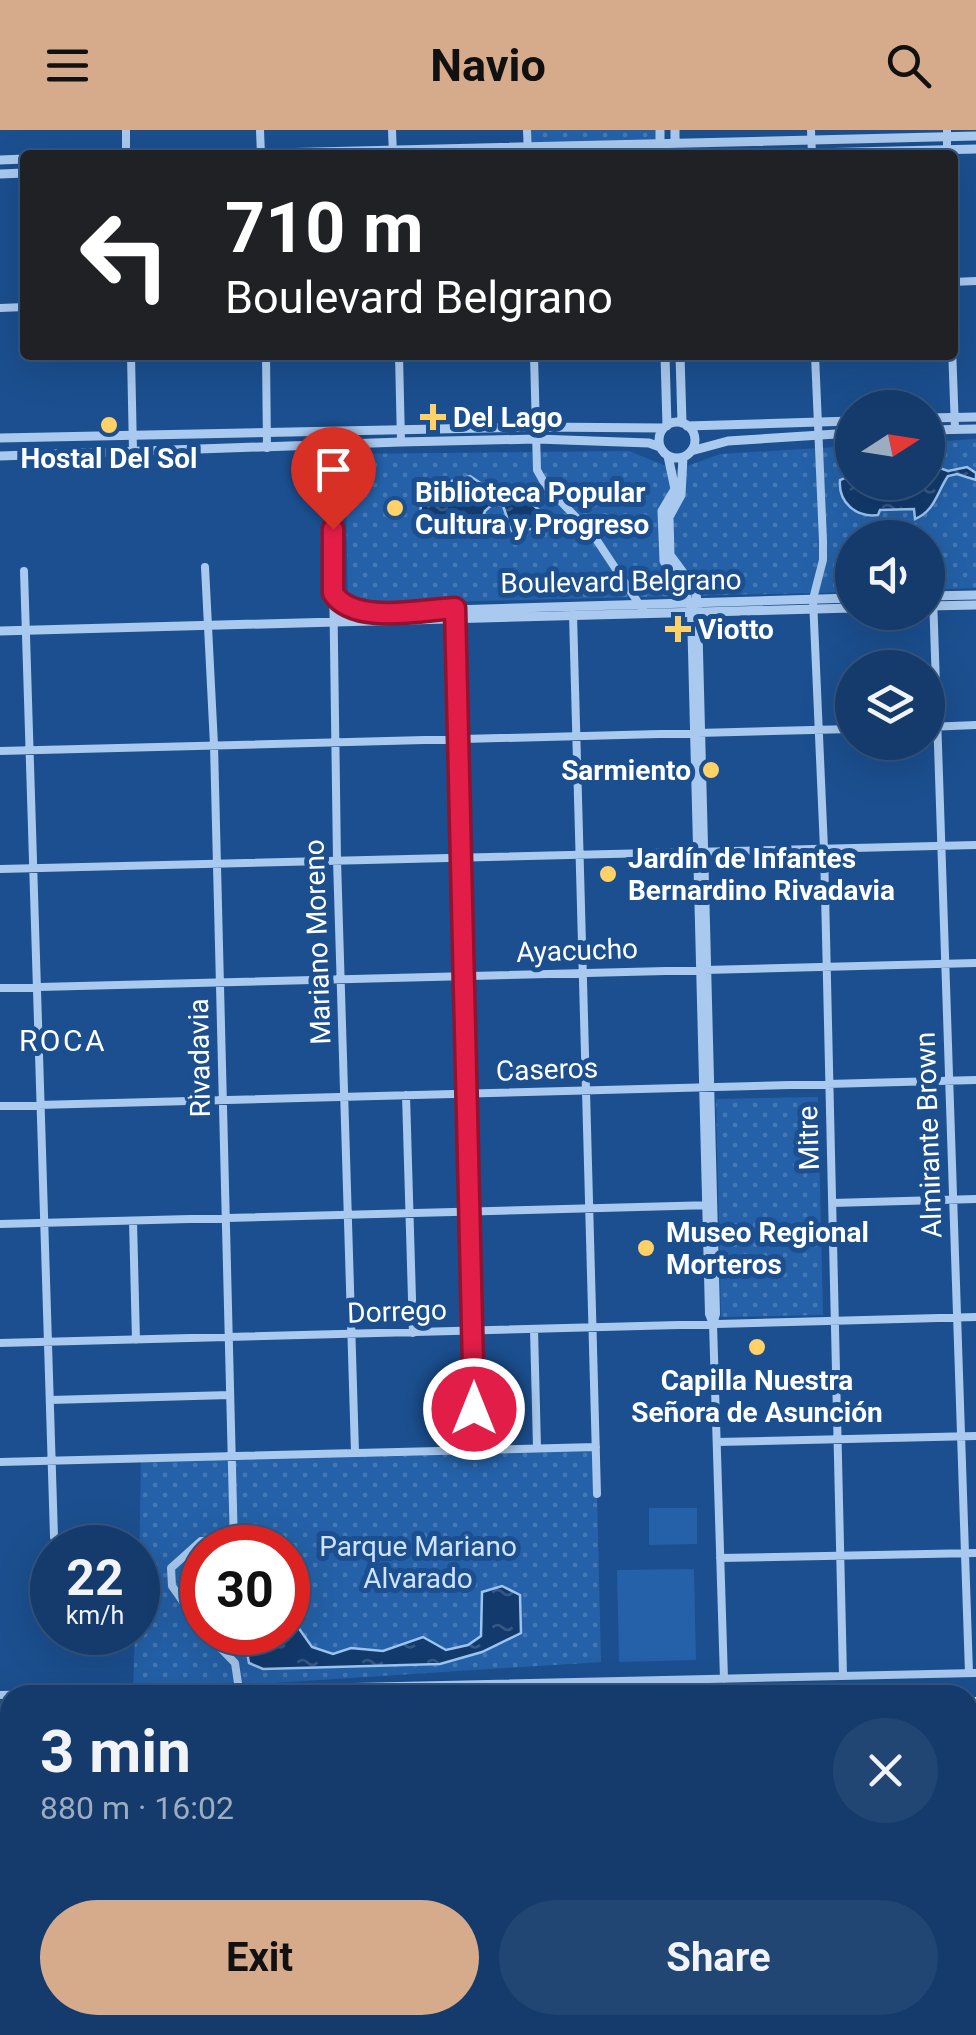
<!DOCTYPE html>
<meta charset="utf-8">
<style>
:root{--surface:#143b6b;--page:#214673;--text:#f1f3f6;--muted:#9dadc1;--line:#33557e;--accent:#d6ab8b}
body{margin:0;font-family:Roboto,sans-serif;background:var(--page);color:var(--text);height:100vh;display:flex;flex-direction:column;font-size:38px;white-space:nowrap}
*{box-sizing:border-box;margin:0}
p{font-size:32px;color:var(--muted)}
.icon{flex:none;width:55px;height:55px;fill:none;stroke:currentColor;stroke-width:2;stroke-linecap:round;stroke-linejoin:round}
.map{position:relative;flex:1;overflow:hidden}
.side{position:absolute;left:0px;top:1555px;width:978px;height:350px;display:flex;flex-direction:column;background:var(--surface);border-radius:30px 30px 0 0;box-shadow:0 10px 40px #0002,0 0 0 2px var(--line)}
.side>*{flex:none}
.banner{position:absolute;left:20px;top:20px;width:938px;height:210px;border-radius:10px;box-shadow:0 10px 40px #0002,0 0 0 2px var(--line);background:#202124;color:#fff;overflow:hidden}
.needle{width:65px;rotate:78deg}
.buttons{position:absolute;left:835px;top:260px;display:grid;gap:20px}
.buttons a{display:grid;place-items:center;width:110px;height:110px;border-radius:50%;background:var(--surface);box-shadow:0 10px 40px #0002,0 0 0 2px var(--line);font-size:50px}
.speed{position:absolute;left:30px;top:1395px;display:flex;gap:20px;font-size:50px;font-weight:700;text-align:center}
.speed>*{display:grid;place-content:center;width:130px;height:130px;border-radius:50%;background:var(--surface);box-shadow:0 10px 40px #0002,0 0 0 2px var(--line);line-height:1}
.speed small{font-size:25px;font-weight:400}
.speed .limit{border:15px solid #d22;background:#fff;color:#111}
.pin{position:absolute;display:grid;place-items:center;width:85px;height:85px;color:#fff;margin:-102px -42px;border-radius:50% 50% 50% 0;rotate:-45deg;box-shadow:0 0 10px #0007}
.pin .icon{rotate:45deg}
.me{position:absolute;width:110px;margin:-55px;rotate:0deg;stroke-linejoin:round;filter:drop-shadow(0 0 8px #0008)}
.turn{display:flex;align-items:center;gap:35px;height:210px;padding:0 40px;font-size:45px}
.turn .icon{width:130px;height:130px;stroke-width:2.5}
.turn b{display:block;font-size:70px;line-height:85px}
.round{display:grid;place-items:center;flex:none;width:105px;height:105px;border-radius:52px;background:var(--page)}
.summary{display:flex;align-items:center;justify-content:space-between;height:170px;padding:0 40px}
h1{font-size:60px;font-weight:700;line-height:75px}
.cta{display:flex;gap:20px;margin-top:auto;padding:20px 40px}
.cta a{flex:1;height:115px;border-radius:60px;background:var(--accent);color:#111;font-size:40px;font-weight:700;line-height:115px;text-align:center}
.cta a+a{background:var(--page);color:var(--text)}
header{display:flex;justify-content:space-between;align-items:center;height:130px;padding:0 40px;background:var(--accent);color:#111;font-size:45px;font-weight:700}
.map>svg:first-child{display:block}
.grass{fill:url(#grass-dots);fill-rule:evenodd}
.pitch{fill:#2461a8}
.water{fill:url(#water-ripples);stroke:#9cc4f0;stroke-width:2.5}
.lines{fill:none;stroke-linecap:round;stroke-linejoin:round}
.minor{stroke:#a9c9ee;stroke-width:8}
.tertiary{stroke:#a9c9ee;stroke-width:9}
.secondary{stroke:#d6e6fa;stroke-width:10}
.route-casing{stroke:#92132f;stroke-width:25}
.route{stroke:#e11d48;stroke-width:18}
.poi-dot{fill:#ffd166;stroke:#1b4f8f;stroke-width:4}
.labels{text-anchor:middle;stroke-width:10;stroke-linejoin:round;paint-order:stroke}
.poi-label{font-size:28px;font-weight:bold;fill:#fff;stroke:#1b4f8f;text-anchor:start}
.street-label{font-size:28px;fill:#fff;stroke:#1b4f8f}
.park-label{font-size:28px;fill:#cfe3fa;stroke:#1b4f8f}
.neighbourhood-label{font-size:30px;letter-spacing:2.5px;fill:#fff;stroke:#1b4f8f}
</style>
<header><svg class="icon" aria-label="menu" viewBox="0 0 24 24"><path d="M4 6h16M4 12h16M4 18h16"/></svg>Navio<svg class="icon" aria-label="search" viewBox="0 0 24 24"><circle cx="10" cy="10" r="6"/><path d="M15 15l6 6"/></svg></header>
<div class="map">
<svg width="976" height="1905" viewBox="0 0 976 1905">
<defs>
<pattern id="grass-dots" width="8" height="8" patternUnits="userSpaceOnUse" patternTransform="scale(2.5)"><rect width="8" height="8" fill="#2461a8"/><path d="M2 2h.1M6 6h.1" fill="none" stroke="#4579b5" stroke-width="1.8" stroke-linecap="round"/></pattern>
<pattern id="water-ripples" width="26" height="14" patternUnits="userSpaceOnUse" patternTransform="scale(2.5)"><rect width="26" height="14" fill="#123a6d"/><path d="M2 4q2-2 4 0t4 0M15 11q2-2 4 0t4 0" fill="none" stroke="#365883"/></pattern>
</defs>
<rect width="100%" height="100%" fill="#1b4f8f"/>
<path class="grass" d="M527 0H660V13L527 17Z
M976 309V458L928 460V408H852V462L348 474 345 324 629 321 676 340 720 324 852 316V352H928V312Z
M818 967 823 1185 721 1187 716 969Z
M596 1317 601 1532 133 1562 135 1503 138 1502 141 1328ZM202 1418H288V1502H202Z"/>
<path class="pitch" d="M649 1378H697V1414L649 1415Z
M694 1439 696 1530 619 1532 617 1440Z
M0 1618H10V1895H439V1905H0Z"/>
<path class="water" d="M928 334 948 341 967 337 976 343V350L957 344 948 346C937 362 935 381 915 389L914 379 880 380 878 385C856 388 838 372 840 350L852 345V352H928Z
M470 346 482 354 489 368 507 370 513 365H520L543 383 545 392 540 398 512 401 503 376 494 373 485 381 481 391 474 396 431 402 420 392 421 373 426 367 421 357 426 352 444 353Z
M502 1456 520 1465 521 1503 482 1522 440 1534 263 1539 249 1533 244 1507 239 1503 288 1502V1483L312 1517 333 1524 351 1518 383 1521 423 1507 446 1520 468 1515 481 1506 482 1462Z"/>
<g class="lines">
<path class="minor" d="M126 0V25
M260 0 261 25
M392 0 393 25
M527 0 528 25
M811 0 812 25
M947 0V25
M952 152 976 151
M0 178 25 177
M952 217 955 299
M131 225 133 321
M266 225 267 318
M399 225 401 312
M534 225 537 340 546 356 594 406 645 483
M815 225 823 411V430L813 469 824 719 843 1546
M331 301 337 730 355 1322
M205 437 214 615 234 1418
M24 441 54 1407
M333 463 345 478 356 481
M933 466 969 1543
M691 482 709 1184 713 1194 724 1549
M698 482 716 1184 713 1194
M573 484 597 1364
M456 488 472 1082 475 1318
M928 597 976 595
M0 621 852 599
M0 739 976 715
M0 858 976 833
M406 965 413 1203
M0 976 976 950
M832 1073 976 1069
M133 1091 136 1210
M0 1094 713 1075
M534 1199 537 1318
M0 1213 976 1187
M50 1270 230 1265
M717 1312 976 1306
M0 1332 596 1317
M720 1428 976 1423
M202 1499 172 1456 171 1438 201 1411H208L217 1418
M205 1502 235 1533 239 1560
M0 1565 976 1543"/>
<path class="tertiary" d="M660 0V25
M675 0V25
M191 25 976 6
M727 25 976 19
M0 30 25 29
M0 44 25 43
M665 225 667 296
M680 225 682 293
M928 288 976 287
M659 310a18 18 0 1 1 36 0a18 18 0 1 1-36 0Z
M687 296 852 291
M928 300 976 299
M0 308 536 297 663 298
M691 321 728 311 852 303
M0 326 401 312 537 309 649 313 660 317
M668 326 675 359 662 381 664 431 685 462 690 476
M683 327 681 365 669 387 670 425 695 459 698 476
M928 466 976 465
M928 476 976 475
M335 489 351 483 852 468
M0 501 852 478"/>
<path class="secondary" d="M968 1572H976
M0 1596 10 1595"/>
</g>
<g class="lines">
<defs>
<path id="route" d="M333 399V463C353 495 421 480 455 478L474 1279"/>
</defs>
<use href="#route" class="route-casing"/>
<use href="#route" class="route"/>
</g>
<g class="poi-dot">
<path d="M428 272h10v10h10v10h-10v10h-10v-10h-10v-10h10z"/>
<circle cx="109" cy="295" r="10"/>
<circle cx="395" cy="378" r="10"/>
<path d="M673 484h10v10h10v10h-10v10h-10v-10h-10v-10h10z"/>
<circle cx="711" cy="640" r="10"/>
<circle cx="608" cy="744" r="10"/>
<circle cx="646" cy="1118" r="10"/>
<circle cx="757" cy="1217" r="10"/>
</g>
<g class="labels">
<g class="poi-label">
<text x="453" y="297">Del Lago</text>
<text x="109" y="338" text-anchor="middle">Hostal Del Sol</text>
<text x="415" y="372">Biblioteca Popular<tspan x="415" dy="32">Cultura y Progreso</tspan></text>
<text x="698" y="509">Viotto</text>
<text x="691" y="650" text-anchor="end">Sarmiento</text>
<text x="628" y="738">Jardín de Infantes<tspan x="628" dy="32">Bernardino Rivadavia</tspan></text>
<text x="666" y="1112">Museo Regional<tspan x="666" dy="32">Morteros</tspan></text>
<text x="757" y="1260" text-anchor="middle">Capilla Nuestra<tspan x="757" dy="32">Señora de Asunción</tspan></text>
</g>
<g class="street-label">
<text transform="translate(621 451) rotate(-1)" y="10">Boulevard Belgrano</text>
<text transform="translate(317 812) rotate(-92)" y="10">Mariano Moreno</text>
<text transform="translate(577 820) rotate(-2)" y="10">Ayacucho</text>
<text transform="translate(199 928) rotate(-91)" y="10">Rivadavia</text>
<text transform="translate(547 939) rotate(-2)" y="10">Caseros</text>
<text transform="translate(928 1005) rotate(-92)" y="10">Almirante Brown</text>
<text transform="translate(808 1008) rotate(-92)" y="10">Mitre</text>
<text transform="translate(397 1181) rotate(-2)" y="10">Dorrego</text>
</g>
<g class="park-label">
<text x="418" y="1426">Parque Mariano<tspan x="418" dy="32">Alvarado</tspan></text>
</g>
<g class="neighbourhood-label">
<text x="63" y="921">ROCA</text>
</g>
</g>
</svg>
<div class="buttons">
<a><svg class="needle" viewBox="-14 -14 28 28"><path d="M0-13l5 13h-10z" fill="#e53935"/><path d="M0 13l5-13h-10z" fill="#9dadc1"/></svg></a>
<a><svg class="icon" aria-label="sound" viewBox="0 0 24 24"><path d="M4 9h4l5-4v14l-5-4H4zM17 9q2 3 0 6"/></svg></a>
<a><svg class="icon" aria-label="layers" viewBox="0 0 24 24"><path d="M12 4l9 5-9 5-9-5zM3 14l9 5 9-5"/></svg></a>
</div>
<div class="speed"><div>22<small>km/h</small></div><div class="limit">30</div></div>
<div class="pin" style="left:333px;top:399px;background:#d93025"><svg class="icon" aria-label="arrive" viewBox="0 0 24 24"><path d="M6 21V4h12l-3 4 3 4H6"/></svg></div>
<svg class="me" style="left:474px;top:1279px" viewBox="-20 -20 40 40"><circle r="17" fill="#e11d48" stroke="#fff" stroke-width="3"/><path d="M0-11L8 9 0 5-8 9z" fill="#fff"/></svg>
<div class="banner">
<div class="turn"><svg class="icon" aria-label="left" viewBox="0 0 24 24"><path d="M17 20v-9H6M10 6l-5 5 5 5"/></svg><div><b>710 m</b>Boulevard Belgrano</div></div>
</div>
<section class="side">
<div class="summary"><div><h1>3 min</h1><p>880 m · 16:02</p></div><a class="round"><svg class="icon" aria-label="close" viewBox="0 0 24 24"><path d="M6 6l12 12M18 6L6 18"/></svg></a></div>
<div class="cta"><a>Exit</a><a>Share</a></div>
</section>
</div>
